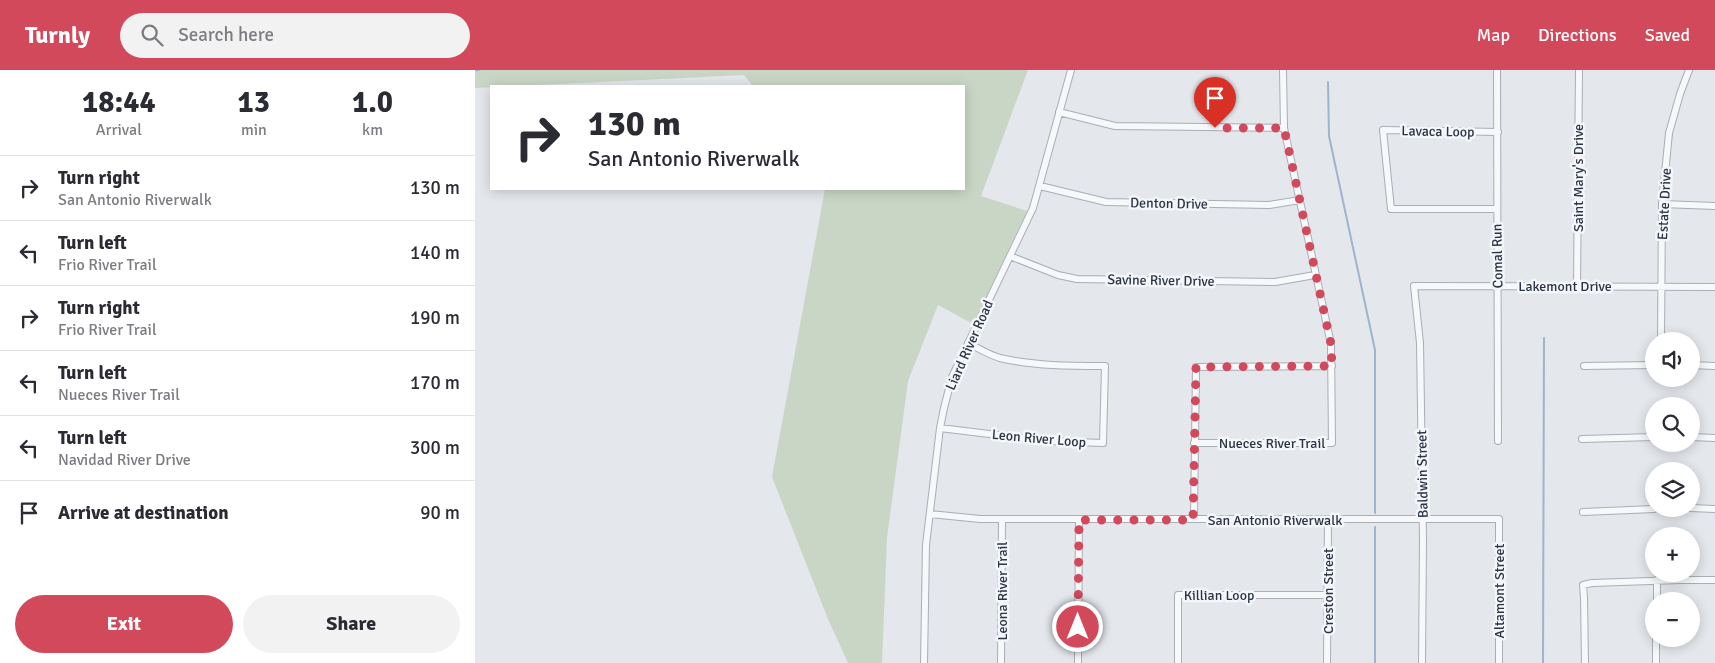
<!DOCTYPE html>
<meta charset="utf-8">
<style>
:root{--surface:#fff;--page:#f2f2f3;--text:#2b2b33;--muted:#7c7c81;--line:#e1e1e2;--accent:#d1495b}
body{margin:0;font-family:Signika,sans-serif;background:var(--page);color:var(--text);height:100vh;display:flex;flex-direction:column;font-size:19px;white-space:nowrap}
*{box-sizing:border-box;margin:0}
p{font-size:16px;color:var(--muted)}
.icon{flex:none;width:28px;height:28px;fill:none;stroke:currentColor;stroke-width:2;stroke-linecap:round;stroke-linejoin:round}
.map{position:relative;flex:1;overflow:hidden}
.sheet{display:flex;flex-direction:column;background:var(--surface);width:475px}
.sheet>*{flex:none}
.banner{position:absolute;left:15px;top:15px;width:475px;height:105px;border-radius:0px;box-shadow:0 2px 12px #0003;background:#fff;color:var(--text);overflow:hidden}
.fabs{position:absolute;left:1170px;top:262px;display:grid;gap:10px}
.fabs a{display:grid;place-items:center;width:55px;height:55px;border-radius:50%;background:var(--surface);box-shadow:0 2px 12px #0003;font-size:25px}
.pin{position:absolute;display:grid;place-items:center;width:42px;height:42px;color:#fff;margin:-51px -21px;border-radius:50% 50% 50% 0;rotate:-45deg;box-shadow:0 0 5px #0007}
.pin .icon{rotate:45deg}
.me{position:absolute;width:55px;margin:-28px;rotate:0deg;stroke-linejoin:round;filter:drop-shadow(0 0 4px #0008)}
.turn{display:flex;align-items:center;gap:18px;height:105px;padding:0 15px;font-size:22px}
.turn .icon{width:65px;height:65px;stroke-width:2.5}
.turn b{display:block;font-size:35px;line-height:42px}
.eta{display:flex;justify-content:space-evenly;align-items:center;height:85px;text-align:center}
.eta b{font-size:30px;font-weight:700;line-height:35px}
.action{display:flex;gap:10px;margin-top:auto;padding:10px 15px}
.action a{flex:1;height:58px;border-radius:30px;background:var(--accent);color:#fff;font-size:20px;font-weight:700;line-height:58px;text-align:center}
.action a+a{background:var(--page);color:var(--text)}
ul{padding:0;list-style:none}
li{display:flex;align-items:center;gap:15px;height:65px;padding:0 15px;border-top:1px solid var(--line)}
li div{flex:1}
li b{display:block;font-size:19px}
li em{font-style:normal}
header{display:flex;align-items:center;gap:30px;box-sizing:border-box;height:70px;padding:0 25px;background:var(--accent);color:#fff}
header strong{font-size:24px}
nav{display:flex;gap:28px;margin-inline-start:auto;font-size:18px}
.search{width:350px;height:45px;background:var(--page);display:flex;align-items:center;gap:12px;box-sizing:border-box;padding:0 18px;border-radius:28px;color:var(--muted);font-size:19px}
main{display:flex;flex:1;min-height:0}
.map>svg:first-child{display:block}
.green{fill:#c9d6c5}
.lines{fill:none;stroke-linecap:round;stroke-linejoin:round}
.stream{stroke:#9fb4cc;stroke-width:2}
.minor-casing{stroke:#a9aeb7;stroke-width:8}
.minor{stroke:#f7f8fa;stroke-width:6}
.route{stroke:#d1495b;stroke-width:9;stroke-dasharray:0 16.2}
.labels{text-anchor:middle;stroke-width:5;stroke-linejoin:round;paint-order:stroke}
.street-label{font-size:14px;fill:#2b3445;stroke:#f4f6f9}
</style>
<header>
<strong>Turnly</strong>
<div class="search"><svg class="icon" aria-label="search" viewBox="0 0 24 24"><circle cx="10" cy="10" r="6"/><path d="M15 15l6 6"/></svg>Search here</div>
<nav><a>Map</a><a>Directions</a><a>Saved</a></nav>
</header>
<main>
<section class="sheet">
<div class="eta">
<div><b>18:44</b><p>Arrival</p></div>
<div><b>13</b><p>min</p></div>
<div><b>1.0</b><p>km</p></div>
</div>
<ul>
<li><svg class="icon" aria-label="right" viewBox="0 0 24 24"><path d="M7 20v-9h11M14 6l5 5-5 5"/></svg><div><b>Turn right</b><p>San Antonio Riverwalk</p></div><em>130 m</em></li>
<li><svg class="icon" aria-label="left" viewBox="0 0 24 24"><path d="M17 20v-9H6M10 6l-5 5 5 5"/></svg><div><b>Turn left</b><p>Frio River Trail</p></div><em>140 m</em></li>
<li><svg class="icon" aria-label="right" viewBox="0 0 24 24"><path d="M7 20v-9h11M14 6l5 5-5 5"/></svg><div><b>Turn right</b><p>Frio River Trail</p></div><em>190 m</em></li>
<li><svg class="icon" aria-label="left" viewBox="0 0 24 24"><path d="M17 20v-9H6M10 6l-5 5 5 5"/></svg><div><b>Turn left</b><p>Nueces River Trail</p></div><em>170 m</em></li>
<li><svg class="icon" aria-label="left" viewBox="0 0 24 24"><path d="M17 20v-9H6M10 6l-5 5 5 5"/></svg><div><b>Turn left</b><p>Navidad River Drive</p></div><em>300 m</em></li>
<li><svg class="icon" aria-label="arrive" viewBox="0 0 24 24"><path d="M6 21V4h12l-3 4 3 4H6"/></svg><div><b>Arrive at destination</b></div><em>90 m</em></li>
</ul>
<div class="action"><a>Exit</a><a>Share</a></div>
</section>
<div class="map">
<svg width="1240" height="593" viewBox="0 0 1240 593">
<rect width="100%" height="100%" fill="#e4e7ec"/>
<path class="green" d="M0 0H553L506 126 552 141 498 254 463 235 433 311 412 468 407 593H373L353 549 297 407 350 119H489V16H278L269 5 0 18Z"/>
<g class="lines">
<path class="stream" d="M0 0H4
M853 12 854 66 900 280V443
M900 457V593
M1068 593 1069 268"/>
<defs>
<path id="minor" d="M1022 0 1023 371
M584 42 640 56 809 58
M565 116 631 132 794 135 825 130
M1187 134 1240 136
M1022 139H916L908 60 1023 62
M535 186 583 205 602 209 800 212 840 205
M1102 216 1104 0
M1186 271 1187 134 1194 63 1205 24 1214 0
M1216 295 1240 296
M1109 296 1179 295
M465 358 572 371 628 373 630 296C596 296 559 296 525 288 514 285 503 278 493 273
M1216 367 1240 368
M1107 369 1179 367
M719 373H857L856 274 809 58 808 0
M1216 438 1240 439
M1108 442 1179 439
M455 444 505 449H1024V593
M719 449 721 297 857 296
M1182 531V510
M449 593 451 475 465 358 469 338 477 307 558 138 596 0
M526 593 527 449
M603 593 604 450
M703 593V525H854
M852 593 853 450
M947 593 948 470 945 273 939 216 1240 217
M1110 593 1109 527 1108 515 1117 513 1205 510H1240
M1181 593V569"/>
</defs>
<use href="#minor" class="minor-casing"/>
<use href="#minor" class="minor"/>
</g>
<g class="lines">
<path class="route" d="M603 557 604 450H718L721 297 857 296 856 274 809 58H740"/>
</g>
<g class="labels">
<g class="street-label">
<text transform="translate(963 61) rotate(1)" y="5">Lavaca Loop</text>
<text transform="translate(1103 108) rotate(-90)" y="5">Saint Mary's Drive</text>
<text transform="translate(694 133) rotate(1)" y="5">Denton Drive</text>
<text transform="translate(1189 134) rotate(-87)" y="5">Estate Drive</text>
<text transform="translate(1022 186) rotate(-91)" y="5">Comal Run</text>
<text transform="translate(686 210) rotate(1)" y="5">Savine River Drive</text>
<text x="1090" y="221">Lakemont Drive</text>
<text transform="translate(494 275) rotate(-66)" y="5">Liard River Road</text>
<text transform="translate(564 368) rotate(5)" y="5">Leon River Loop</text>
<text x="797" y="378">Nueces River Trail</text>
<text transform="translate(947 404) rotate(-91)" y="5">Baldwin Street</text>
<text x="800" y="455">San Antonio Riverwalk</text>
<text transform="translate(527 521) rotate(-90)" y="5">Leona River Trail</text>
<text transform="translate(853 521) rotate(-90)" y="5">Creston Street</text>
<text transform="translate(1024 521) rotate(-90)" y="5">Altamont Street</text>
<text x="744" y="530">Killian Loop</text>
</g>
</g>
</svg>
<div class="fabs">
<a><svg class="icon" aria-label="sound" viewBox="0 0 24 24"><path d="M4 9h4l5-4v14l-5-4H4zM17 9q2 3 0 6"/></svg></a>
<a><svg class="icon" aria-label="search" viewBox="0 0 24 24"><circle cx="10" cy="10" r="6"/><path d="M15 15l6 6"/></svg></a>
<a><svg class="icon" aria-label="layers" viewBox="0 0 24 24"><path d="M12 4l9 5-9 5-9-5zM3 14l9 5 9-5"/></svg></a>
<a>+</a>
<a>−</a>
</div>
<div class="pin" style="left:740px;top:58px;background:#d93025"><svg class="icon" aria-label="arrive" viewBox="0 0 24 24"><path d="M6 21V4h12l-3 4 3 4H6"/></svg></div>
<svg class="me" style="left:603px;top:557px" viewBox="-20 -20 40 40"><circle r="17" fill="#d1495b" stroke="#fff" stroke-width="3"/><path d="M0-11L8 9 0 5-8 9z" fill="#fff"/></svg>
<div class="banner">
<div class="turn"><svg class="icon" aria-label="right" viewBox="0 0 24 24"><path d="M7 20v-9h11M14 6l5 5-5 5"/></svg><div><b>130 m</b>San Antonio Riverwalk</div></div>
</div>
</div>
</main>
